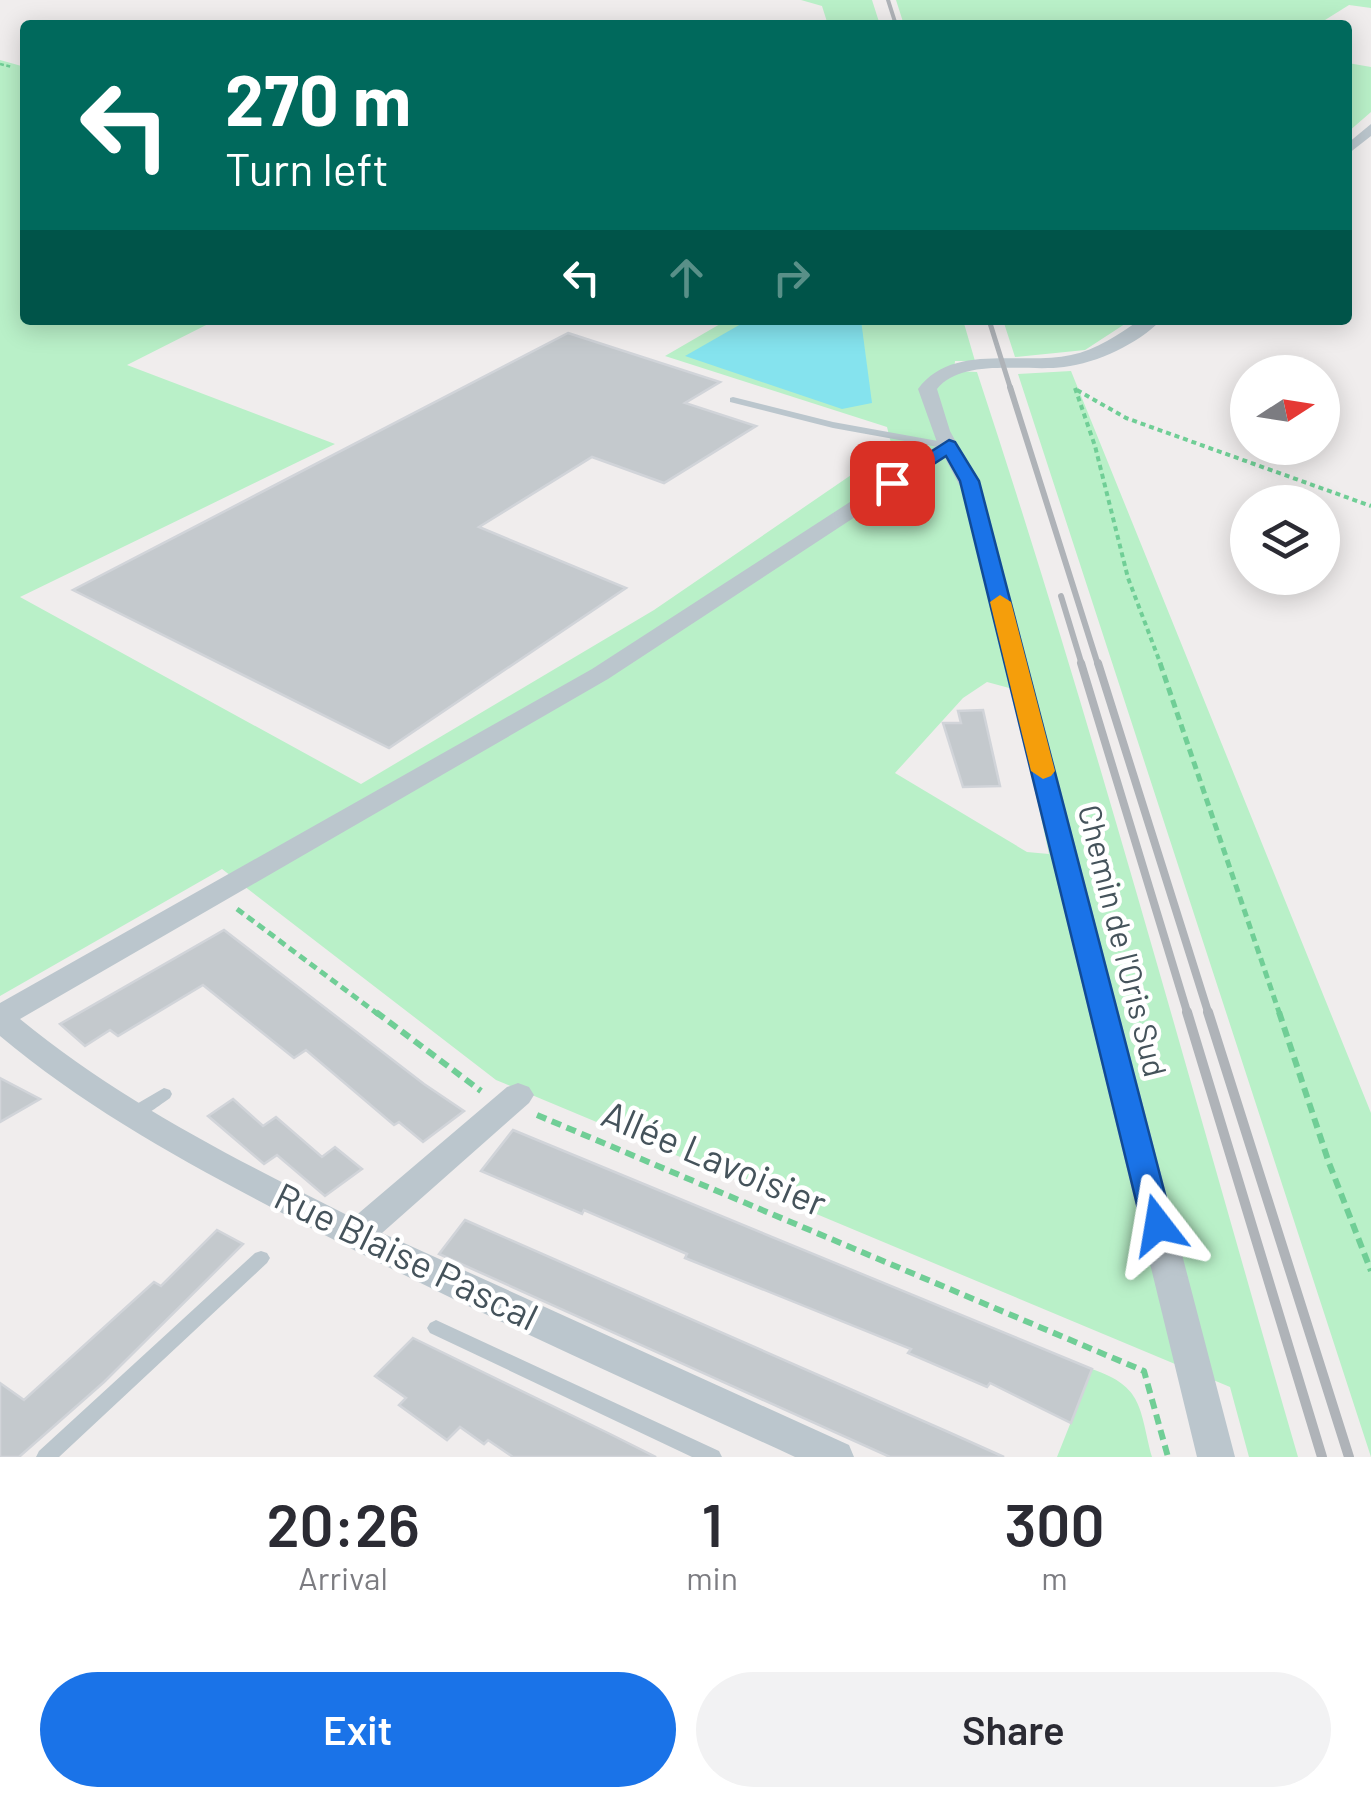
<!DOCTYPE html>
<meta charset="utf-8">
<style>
:root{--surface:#fff;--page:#f2f2f3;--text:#2b2b33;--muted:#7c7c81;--accent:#1a73e8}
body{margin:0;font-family:Barlow,sans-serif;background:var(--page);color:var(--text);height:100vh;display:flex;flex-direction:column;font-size:38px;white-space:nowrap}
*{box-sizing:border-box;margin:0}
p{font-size:32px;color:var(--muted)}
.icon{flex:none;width:55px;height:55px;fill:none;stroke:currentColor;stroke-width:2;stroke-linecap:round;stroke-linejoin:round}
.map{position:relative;height:1457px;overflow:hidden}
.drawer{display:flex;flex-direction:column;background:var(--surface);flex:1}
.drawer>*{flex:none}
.banner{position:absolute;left:20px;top:20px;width:1332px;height:305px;border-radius:10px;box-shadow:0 5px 25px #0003;background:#00695c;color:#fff;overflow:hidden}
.needle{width:65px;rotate:78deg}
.fabs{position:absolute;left:1230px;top:355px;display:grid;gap:20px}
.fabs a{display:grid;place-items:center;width:110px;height:110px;border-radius:50%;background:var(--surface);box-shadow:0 5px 25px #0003;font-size:50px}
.pin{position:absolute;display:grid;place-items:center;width:85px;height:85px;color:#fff;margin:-42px;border-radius:20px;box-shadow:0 5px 15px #0006}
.me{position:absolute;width:110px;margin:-55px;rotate:346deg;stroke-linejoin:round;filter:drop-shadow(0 0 8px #0008)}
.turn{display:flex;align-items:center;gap:35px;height:210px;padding:0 40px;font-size:45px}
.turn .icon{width:130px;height:130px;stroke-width:2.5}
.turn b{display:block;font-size:70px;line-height:85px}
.lanes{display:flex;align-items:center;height:95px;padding:0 40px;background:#0003;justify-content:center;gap:50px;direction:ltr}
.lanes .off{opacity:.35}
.eta{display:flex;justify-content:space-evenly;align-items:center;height:170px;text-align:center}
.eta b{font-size:60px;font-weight:600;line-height:70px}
.button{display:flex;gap:20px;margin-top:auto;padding:20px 40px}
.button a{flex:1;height:115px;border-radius:60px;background:var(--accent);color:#fff;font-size:40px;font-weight:600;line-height:115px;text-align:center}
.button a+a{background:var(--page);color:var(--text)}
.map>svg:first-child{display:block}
.green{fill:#b9f0c8;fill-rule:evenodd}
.water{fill:#85e3ee}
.building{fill:#c4c9cd;stroke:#d1d4d9;stroke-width:2.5}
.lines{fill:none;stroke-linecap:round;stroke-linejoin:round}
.path-far3{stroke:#70ce96;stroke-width:2.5;stroke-dasharray:4 2.5;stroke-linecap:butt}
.path-far2{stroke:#70ce96;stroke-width:4;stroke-dasharray:5 4;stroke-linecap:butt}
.path-far1{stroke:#70ce96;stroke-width:5;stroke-dasharray:8 5;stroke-linecap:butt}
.path{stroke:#70ce96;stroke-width:6;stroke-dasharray:10 6;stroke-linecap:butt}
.service{fill:#bbc6cd;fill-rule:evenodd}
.minor{fill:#bbc6cd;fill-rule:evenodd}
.rail-far4{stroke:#afb3b8;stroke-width:4}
.rail-far3{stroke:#afb3b8;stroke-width:5}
.rail-far2{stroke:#afb3b8;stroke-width:6}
.rail-far1{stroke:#afb3b8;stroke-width:8}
.rail{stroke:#afb3b8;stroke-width:10}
.route{fill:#1a73e8;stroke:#114b97;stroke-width:2.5}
.slow{fill:#f59e0b}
.labels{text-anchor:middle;stroke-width:9;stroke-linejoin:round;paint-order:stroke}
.street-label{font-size:32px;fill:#45535b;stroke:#fff}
.near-street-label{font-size:38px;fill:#45535b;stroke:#fff}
</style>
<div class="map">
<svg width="1371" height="1457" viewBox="0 0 1371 1457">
<rect width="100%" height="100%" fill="#f0eded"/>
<path class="green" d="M801 0H872L880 25H828L822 6Z
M896 0H1371V8L1349 5 1317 25H904Z
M0 60 25 67V320H216L127 365 335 444 20 597 361 784 654 610 892 447 887 427 665 356 727 320H963L975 361H955L954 371 977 372C1095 730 1193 1095 1298 1457H1249L1230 1387 496 1080 222 869 0 996ZM987 682 1013 689 1049 854 1027 852 895 773 963 698Z
M1348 63 1371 67V112L1348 132Z
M1003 320H1131L1085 350 1015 357Z
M1071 371 1371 1113V1457L1018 374Z
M1092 1369C1144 1387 1139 1408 1152 1457H1057Z"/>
<path class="water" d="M748 320H861L872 403 842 409 685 356Z"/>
<path class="building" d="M568 333 720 382 685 403 756 426 664 483 592 457 479 527 626 588 389 748 73 590Z
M983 710 1000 786 963 787 943 723H961L958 711Z
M224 930 424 1084 464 1111 423 1142 399 1122 394 1125 306 1050 294 1058 203 985 118 1036 110 1030 85 1046 60 1024Z
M0 1078 40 1099 0 1122Z
M233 1099 263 1126 276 1117 322 1157 335 1147 362 1169 325 1196 277 1155 264 1164 208 1116Z
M513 1130 1092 1369 1071 1423 990 1383 987 1387 908 1353 911 1349 685 1258 687 1254 584 1210 582 1214 481 1171Z
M465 1220 946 1431 1004 1457H890L439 1254Z
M217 1230 243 1244 104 1382 19 1457H0V1383L24 1400 154 1282 161 1286Z
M413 1338 610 1434 656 1457H513L488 1440 484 1444 460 1427 447 1440 399 1405 406 1398 375 1376Z"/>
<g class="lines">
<path class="path-far3" d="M0 64 12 67"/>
<path class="path-far2" d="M1075 388 1095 446 1128 578 1161 665
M1077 390 1126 418 1371 506"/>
<path class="path-far1" d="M1160 663 1280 1015
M237 909 379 1015"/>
<path class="path" d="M376 1012 481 1091
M1279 1012 1329 1163 1371 1271
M537 1115 1144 1371 1168 1457"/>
<path class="service" d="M733 397 833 422 949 443 954 446 949 449 833 428 730 402V398Z
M164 1088 170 1090 172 1094 170 1098C158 1106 142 1121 128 1117L126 1113 128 1109Z
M261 1251 267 1253 270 1258 267 1263 59 1457H36L39 1451 255 1253Z
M436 1320 719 1451 722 1457H692L430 1333 427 1328 430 1323Z"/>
<path class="minor" d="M1371 124V136L1348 154V143Z
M1140 320H1161C1138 344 1097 363 1064 367 1027 372 962 357 937 389L950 431 982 490 1235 1457H1197L962 490 945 458 608 679 20 1019C121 1102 237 1160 353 1218L507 1087 518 1083 529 1087 534 1095 529 1103 382 1233 849 1445 854 1457H795C632 1382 467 1309 309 1227 201 1171 93 1114 0 1036V1003L592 669 938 445 918 389C952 342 1022 366 1071 355 1096 350 1119 334 1140 320Z"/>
<path class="rail-far4" d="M888 0 896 25"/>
<path class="rail-far3" d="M989 320 1011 390"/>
<path class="rail-far2" d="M1010 387 1098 665
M1061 596 1082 665"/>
<path class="rail-far1" d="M1081 663 1188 1015
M1098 663 1209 1015"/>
<path class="rail" d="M1187 1012 1322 1457
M1208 1012 1349 1457"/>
</g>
<path class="route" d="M949 440 955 442 979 481 1173 1225 1168 1234 1158 1237 1147 1234 1142 1225 960 481 946 456 898 487H885L882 483Z"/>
<path class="slow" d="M1000 595 1011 602 1055 771 1051 776 1043 779 1031 771 990 602Z"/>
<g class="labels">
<g class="street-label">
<text transform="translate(1122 941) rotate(76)" y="11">Chemin de l'Oris Sud</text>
</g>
<g class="near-street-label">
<text transform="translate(714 1159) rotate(23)" y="13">Allée Lavoisier</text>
<text transform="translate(406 1257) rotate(26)" y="13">Rue Blaise Pascal</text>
</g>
</g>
</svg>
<div class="fabs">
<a><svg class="needle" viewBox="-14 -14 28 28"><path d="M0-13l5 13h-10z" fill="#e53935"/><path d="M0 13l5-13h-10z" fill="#7c7c81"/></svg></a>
<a><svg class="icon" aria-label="layers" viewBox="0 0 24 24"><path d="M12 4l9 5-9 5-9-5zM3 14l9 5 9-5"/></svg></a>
</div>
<div class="pin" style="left:892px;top:483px;background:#d93025"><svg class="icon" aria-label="arrive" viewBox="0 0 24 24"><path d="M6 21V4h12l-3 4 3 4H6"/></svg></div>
<svg class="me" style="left:1158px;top:1225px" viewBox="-20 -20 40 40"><path d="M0-17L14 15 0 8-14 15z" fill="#1a73e8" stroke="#fff" stroke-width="4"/></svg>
<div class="banner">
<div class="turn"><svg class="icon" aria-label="left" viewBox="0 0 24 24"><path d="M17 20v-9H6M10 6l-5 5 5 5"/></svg><div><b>270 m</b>Turn left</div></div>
<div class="lanes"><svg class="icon" aria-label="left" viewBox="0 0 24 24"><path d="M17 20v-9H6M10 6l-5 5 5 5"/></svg><svg class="icon off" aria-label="ahead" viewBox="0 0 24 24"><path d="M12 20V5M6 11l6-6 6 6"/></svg><svg class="icon off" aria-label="right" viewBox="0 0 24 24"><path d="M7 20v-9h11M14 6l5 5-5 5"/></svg></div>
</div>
</div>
<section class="drawer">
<div class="eta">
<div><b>20:26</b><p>Arrival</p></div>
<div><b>1</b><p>min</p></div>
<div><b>300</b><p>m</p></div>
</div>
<div class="button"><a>Exit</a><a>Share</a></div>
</section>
